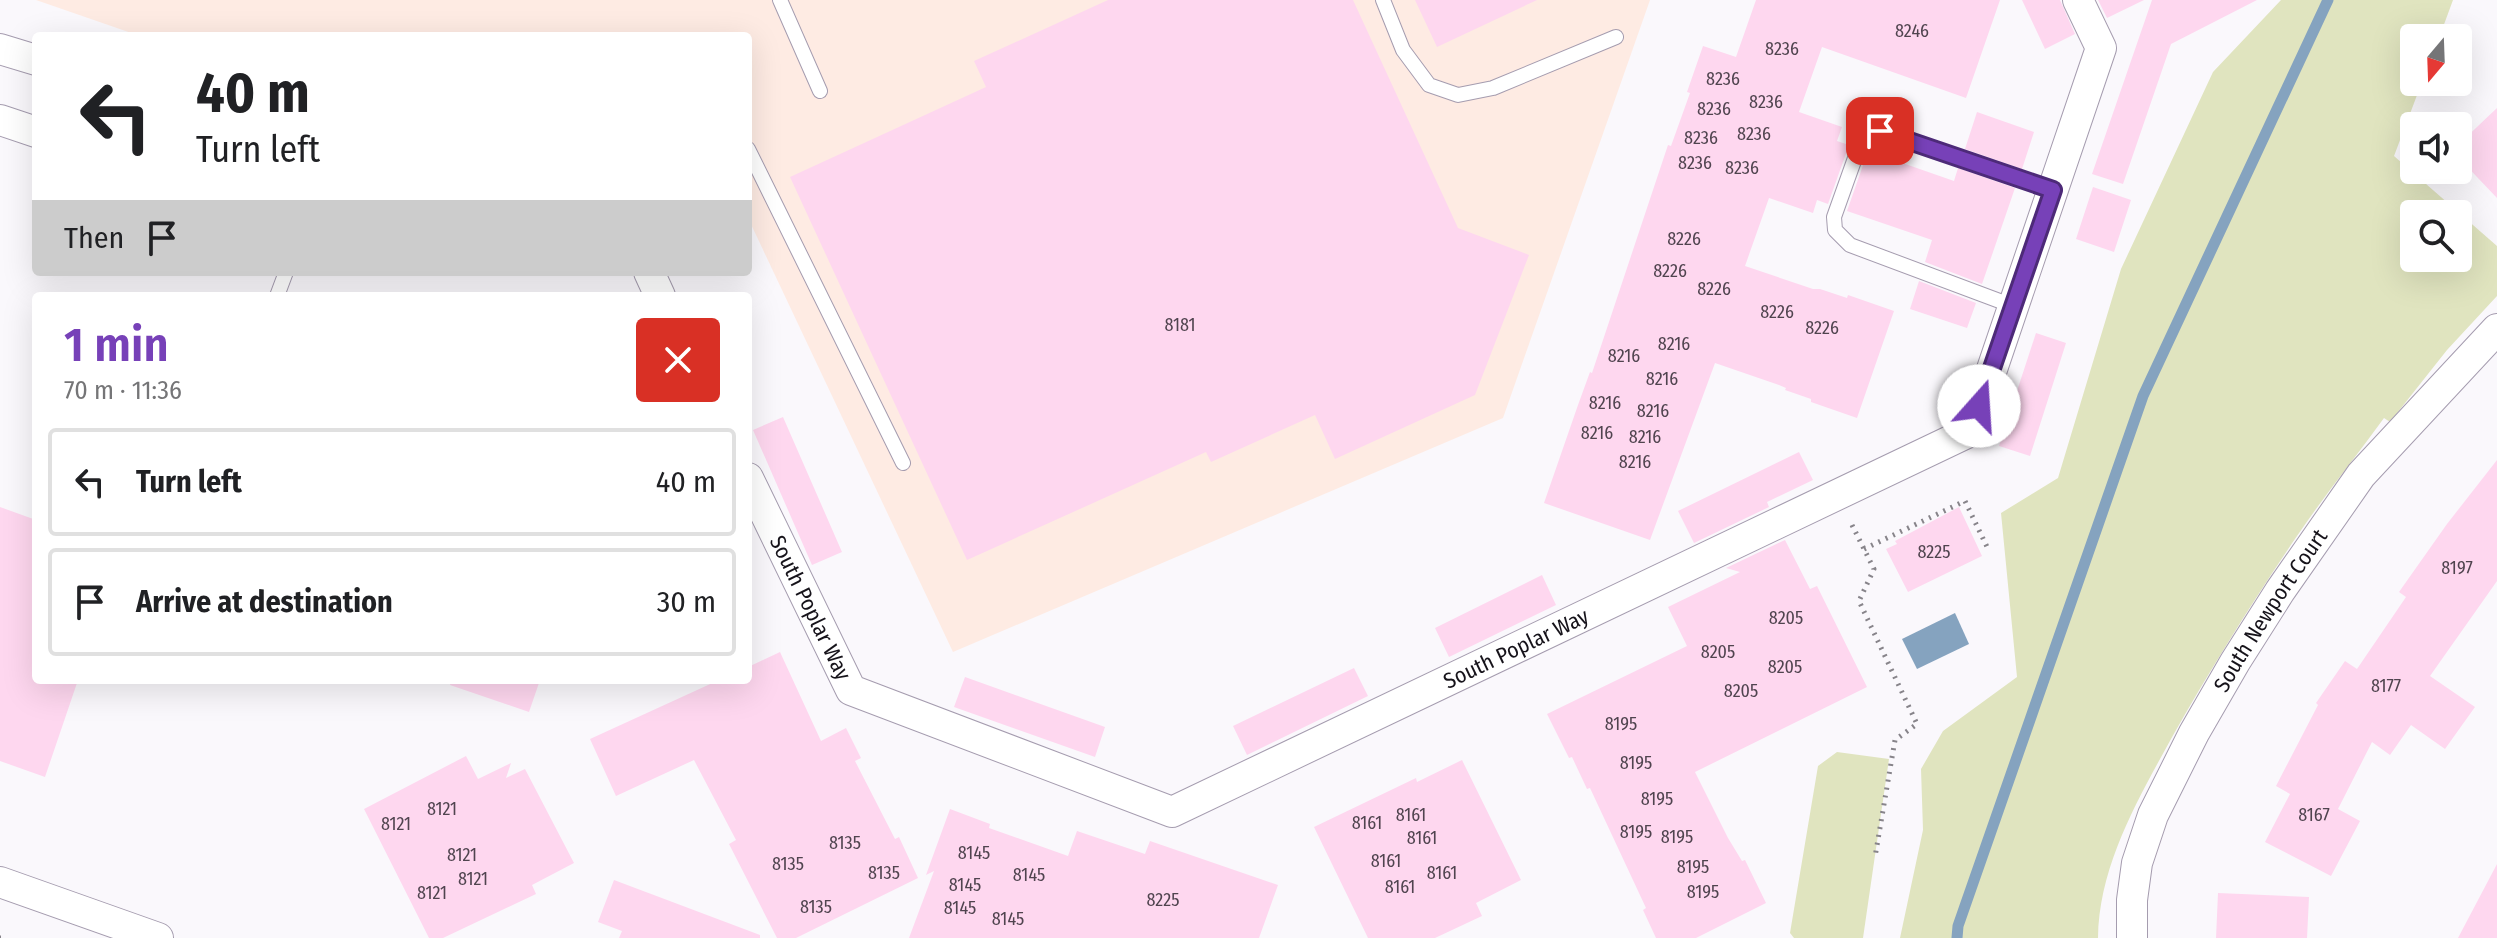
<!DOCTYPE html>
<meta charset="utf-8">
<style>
:root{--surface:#fff;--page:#f2f2f2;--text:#202124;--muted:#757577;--line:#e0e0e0;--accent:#7741b8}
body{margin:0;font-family:"Fira Sans Condensed",sans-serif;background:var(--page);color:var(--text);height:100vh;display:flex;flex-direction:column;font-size:30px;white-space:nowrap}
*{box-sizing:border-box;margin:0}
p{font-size:26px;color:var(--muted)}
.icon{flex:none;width:44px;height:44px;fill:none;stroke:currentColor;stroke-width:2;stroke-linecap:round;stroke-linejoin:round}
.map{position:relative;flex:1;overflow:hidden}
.panel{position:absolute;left:32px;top:292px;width:720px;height:392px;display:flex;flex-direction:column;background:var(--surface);border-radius:8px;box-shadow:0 8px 32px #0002}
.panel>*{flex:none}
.hud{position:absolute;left:32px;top:32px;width:720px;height:244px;border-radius:8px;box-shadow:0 8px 32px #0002;background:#fff;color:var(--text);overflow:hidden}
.needle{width:52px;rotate:199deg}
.fabs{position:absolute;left:2400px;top:24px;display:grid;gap:16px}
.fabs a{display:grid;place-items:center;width:72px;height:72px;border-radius:8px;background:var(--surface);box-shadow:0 8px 32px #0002;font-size:40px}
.pin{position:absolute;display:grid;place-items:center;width:68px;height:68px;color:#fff;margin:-34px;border-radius:16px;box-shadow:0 4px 12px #0006}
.me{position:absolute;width:88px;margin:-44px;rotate:19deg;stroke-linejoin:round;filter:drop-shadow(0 0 6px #0008)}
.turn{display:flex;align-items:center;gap:28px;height:168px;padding:0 32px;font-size:36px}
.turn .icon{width:104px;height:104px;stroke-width:2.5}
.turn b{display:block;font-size:56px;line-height:68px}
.then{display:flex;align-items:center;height:76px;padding:0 32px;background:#0003;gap:16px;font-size:30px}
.round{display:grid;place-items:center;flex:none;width:84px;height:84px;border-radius:8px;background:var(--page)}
.head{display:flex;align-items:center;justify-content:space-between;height:136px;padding:0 32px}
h1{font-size:48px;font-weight:600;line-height:60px;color:var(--accent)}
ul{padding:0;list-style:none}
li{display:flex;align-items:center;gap:24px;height:108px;margin:0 16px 12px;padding:0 16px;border:4px solid var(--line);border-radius:8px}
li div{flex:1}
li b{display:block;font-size:30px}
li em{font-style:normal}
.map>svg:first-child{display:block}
.commercial{fill:#feebe3}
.green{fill:#e0e4bf;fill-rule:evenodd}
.water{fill:#85a3bf}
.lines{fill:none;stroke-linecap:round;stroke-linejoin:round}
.stream{stroke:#85a3bf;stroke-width:11}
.building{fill:#fed7ef}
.lane-casing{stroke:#a59caf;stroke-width:16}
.street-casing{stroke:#a59caf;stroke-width:32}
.path{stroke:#87848a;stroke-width:5;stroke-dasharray:2 6;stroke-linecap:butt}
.lane{stroke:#fff;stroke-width:14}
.street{stroke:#fff;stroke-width:30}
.route-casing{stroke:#4d2a78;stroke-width:20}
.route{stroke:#7741b8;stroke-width:14}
.labels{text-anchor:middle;stroke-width:6;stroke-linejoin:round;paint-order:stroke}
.number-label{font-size:18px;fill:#50444f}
.street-label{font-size:22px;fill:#16131a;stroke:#fff}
</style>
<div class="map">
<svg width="2497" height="938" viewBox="0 0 2497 938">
<rect width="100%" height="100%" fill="#faf8fc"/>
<path class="commercial" d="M36 0H1650L1503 418 953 652 748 218V36H140Z"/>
<path class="green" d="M2281 0H2453L2439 38H2414V82H2422L2394 156 2497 246V296L2447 350 2390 422 2384 418C2355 458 2324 496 2297 536 2252 602 2210 670 2171 739 2137 801 2099 866 2098 938H1900L1923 830 1921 769 1943 731 2017 677 2001 513 2058 478 2121 269 2213 72ZM2414 214H2458V258H2414Z
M1837 752 1889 759 1863 938H1794L1790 933 1818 766Z"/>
<path class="water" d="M1955 613 1969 644 1917 669 1902 639Z"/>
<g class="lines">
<path class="stream" d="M1957 938 1958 926 2143 396 2328 0"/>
</g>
<path class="building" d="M1108 0H1353L1458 228 1529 255 1475 395 1335 459 1315 415 1211 462 1206 452 967 560 790 177 986 87 974 61Z
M1415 0H1537L1437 47Z
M1756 0H2000L1966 98 1822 47 1799 112 1842 127 1837 141 1849 145 1828 204 1817 200 1813 213 1769 198 1745 266 1813 289H1820L1847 298 1848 295 1894 311 1857 418 1811 402V399L1785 390 1786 388 1779 385 1715 363 1650 540 1544 503 1578 405 1590 372 1592 373 1668 145 1671 146 1690 93 1687 92 1703 46 1736 57Z
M2022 0H2060L2075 34 2045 49Z
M2098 0H2144L2107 18Z
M2152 0H2257L2171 44 2123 184 2092 174Z
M2497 108V198L2458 157V145Z
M1977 112 2034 132 2022 169 1965 149Z
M1868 151 1954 181 1958 168 2015 188 1982 284 1925 262 1932 240 1847 211Z
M2093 187 2131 200 2114 252 2076 239Z
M1919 281 1976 303 1967 328 1910 309Z
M2036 333 2066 343 2030 456 1999 446Z
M783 417 842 552 812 565 753 430Z
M1799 452 1813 480 1767 502 1769 507 1694 543 1678 511Z
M2497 460V581L2430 676 2475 707 2445 749 2411 725 2390 755 2372 742 2338 809 2360 821 2331 876 2265 842 2290 794 2276 786 2318 705 2316 703 2345 661 2357 669 2406 597 2399 592 2447 524Z
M0 507 36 520V680H78L45 777 0 761Z
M1959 507 1982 556 1908 592 1886 549 1897 544 1895 541Z
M1785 540 1810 589 1817 586 1867 687 1695 772 1728 838 1742 861 1745 860 1766 903 1696 938H1656L1643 910 1646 908 1590 788 1587 789 1572 757 1569 758 1547 714 1687 646 1668 607 1740 572 1726 568Z
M1542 575 1556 605 1449 657 1435 628Z
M780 652 821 741 846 728 861 758 855 761 895 839 899 837 918 878 796 938H777L729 844 736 840 694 760 616 796 590 739 719 680H748V667Z
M1354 668 1368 696 1247 755 1233 726Z
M965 677 1105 727 1095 757 954 707Z
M451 680H540L529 712 450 685Z
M466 756 478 779 511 763 506 778 525 769 574 863 532 885 536 894 443 938H429L364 809Z
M1462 760 1521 880 1476 903 1482 916 1435 938H1368L1314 827 1416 778 1417 782Z
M950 809 990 824 989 828 1068 856 1077 831 1145 854 1150 841 1278 885 1259 938H909L934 871 926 875Z
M2497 864V938H2458Z
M614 880 760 935V938H619L622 931 598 922Z
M2218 893 2309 897 2307 938H2216Z"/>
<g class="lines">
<defs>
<path id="lane" d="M780 0 820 91
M1383 0 1403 50 1429 85 1458 95 1493 88 1616 37
M748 149 903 463
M277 296 286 272
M2013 306 1850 245 1835 230 1834 217 1860 144 1867 134 1880 131 2053 190"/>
<g id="street">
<path d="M0 49 36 60"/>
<path d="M0 120 36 132"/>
<path d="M649 272 660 296"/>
<path id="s1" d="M748 478 851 690 1172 812 1971 431 2101 48 2078 0"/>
<path d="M0 882 158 938"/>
<path id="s2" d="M2132 938V900L2137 863 2153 815 2194 733 2235 662 2280 591 2361 475 2497 329"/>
</g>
</defs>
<use href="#lane" class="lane-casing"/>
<use href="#street" class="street-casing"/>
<path class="path" d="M1852 525 1874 569 1859 601 1917 724 1895 740 1875 857
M1864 549 1965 501 1989 551
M0 938H1"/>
<use href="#lane" class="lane"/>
<use href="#street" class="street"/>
</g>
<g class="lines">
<defs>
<path id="route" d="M1880 131 2053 190 1979 406"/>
</defs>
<use href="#route" class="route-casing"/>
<use href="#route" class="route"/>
</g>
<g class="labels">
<g class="number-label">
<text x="1912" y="37">8246</text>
<text x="1782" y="55">8236</text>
<text x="1723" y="85">8236</text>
<text x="1766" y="108">8236</text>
<text x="1714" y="115">8236</text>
<text x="1754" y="140">8236</text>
<text x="1701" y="144">8236</text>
<text x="1695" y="169">8236</text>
<text x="1742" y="174">8236</text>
<text x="1684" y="245">8226</text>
<text x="1670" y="277">8226</text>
<text x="1714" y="295">8226</text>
<text x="1777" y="318">8226</text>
<text x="1180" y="331">8181</text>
<text x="1822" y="334">8226</text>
<text x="1674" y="350">8216</text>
<text x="1624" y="362">8216</text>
<text x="1662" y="385">8216</text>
<text x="1605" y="409">8216</text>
<text x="1653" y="417">8216</text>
<text x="1597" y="439">8216</text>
<text x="1645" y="443">8216</text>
<text x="1635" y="468">8216</text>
<text x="1934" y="558">8225</text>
<text x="2457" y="574">8197</text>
<text x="1786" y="624">8205</text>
<text x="1718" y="658">8205</text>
<text x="1785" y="673">8205</text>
<text x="2386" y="692">8177</text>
<text x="1741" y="697">8205</text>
<text x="1621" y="730">8195</text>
<text x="1636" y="769">8195</text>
<text x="1657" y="805">8195</text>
<text x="442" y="815">8121</text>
<text x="1411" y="821">8161</text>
<text x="2314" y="821">8167</text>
<text x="1367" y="829">8161</text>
<text x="396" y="830">8121</text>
<text x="1636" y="838">8195</text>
<text x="1677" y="843">8195</text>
<text x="1422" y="844">8161</text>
<text x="845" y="849">8135</text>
<text x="974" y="859">8145</text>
<text x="462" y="861">8121</text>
<text x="1386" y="867">8161</text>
<text x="788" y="870">8135</text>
<text x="1693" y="873">8195</text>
<text x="884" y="879">8135</text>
<text x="1442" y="879">8161</text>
<text x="1029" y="881">8145</text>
<text x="473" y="885">8121</text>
<text x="965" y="891">8145</text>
<text x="1400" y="893">8161</text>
<text x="1703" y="898">8195</text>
<text x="432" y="899">8121</text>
<text x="1163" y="906">8225</text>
<text x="816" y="913">8135</text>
<text x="960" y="914">8145</text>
<text x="1008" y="925">8145</text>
</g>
<g class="street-label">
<text dy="8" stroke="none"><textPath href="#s1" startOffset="144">South Poplar Way</textPath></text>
<text dy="8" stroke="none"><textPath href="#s2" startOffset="362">South Newport Court</textPath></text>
<text dy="8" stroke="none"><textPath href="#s1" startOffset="960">South Poplar Way</textPath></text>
</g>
</g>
</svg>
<div class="fabs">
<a><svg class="needle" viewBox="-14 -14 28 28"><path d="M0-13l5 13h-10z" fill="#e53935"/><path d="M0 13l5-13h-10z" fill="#757577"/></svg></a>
<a><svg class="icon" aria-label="sound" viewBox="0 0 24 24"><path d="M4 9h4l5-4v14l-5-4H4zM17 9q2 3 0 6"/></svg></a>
<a><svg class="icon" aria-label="search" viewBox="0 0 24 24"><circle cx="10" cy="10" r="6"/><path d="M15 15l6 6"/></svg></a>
</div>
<div class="pin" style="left:1880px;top:131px;background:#d93025"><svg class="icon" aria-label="arrive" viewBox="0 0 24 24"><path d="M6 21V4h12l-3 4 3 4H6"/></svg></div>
<svg class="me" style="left:1979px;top:406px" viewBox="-20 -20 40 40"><circle r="19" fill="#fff"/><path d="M0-13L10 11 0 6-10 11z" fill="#7741b8"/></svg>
<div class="hud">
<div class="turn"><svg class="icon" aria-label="left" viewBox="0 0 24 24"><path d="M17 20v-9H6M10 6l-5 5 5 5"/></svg><div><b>40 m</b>Turn left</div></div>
<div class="then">Then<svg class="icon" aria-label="arrive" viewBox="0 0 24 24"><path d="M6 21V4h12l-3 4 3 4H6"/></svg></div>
</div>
<section class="panel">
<div class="head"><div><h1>1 min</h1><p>70 m · 11:36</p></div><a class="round" style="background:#d93025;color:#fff"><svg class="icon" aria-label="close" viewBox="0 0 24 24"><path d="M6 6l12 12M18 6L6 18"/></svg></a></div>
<ul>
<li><svg class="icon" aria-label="left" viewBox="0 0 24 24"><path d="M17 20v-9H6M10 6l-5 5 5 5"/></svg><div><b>Turn left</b></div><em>40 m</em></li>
<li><svg class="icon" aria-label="arrive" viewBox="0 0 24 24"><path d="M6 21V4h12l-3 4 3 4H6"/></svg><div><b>Arrive at destination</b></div><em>30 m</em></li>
</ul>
</section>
</div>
